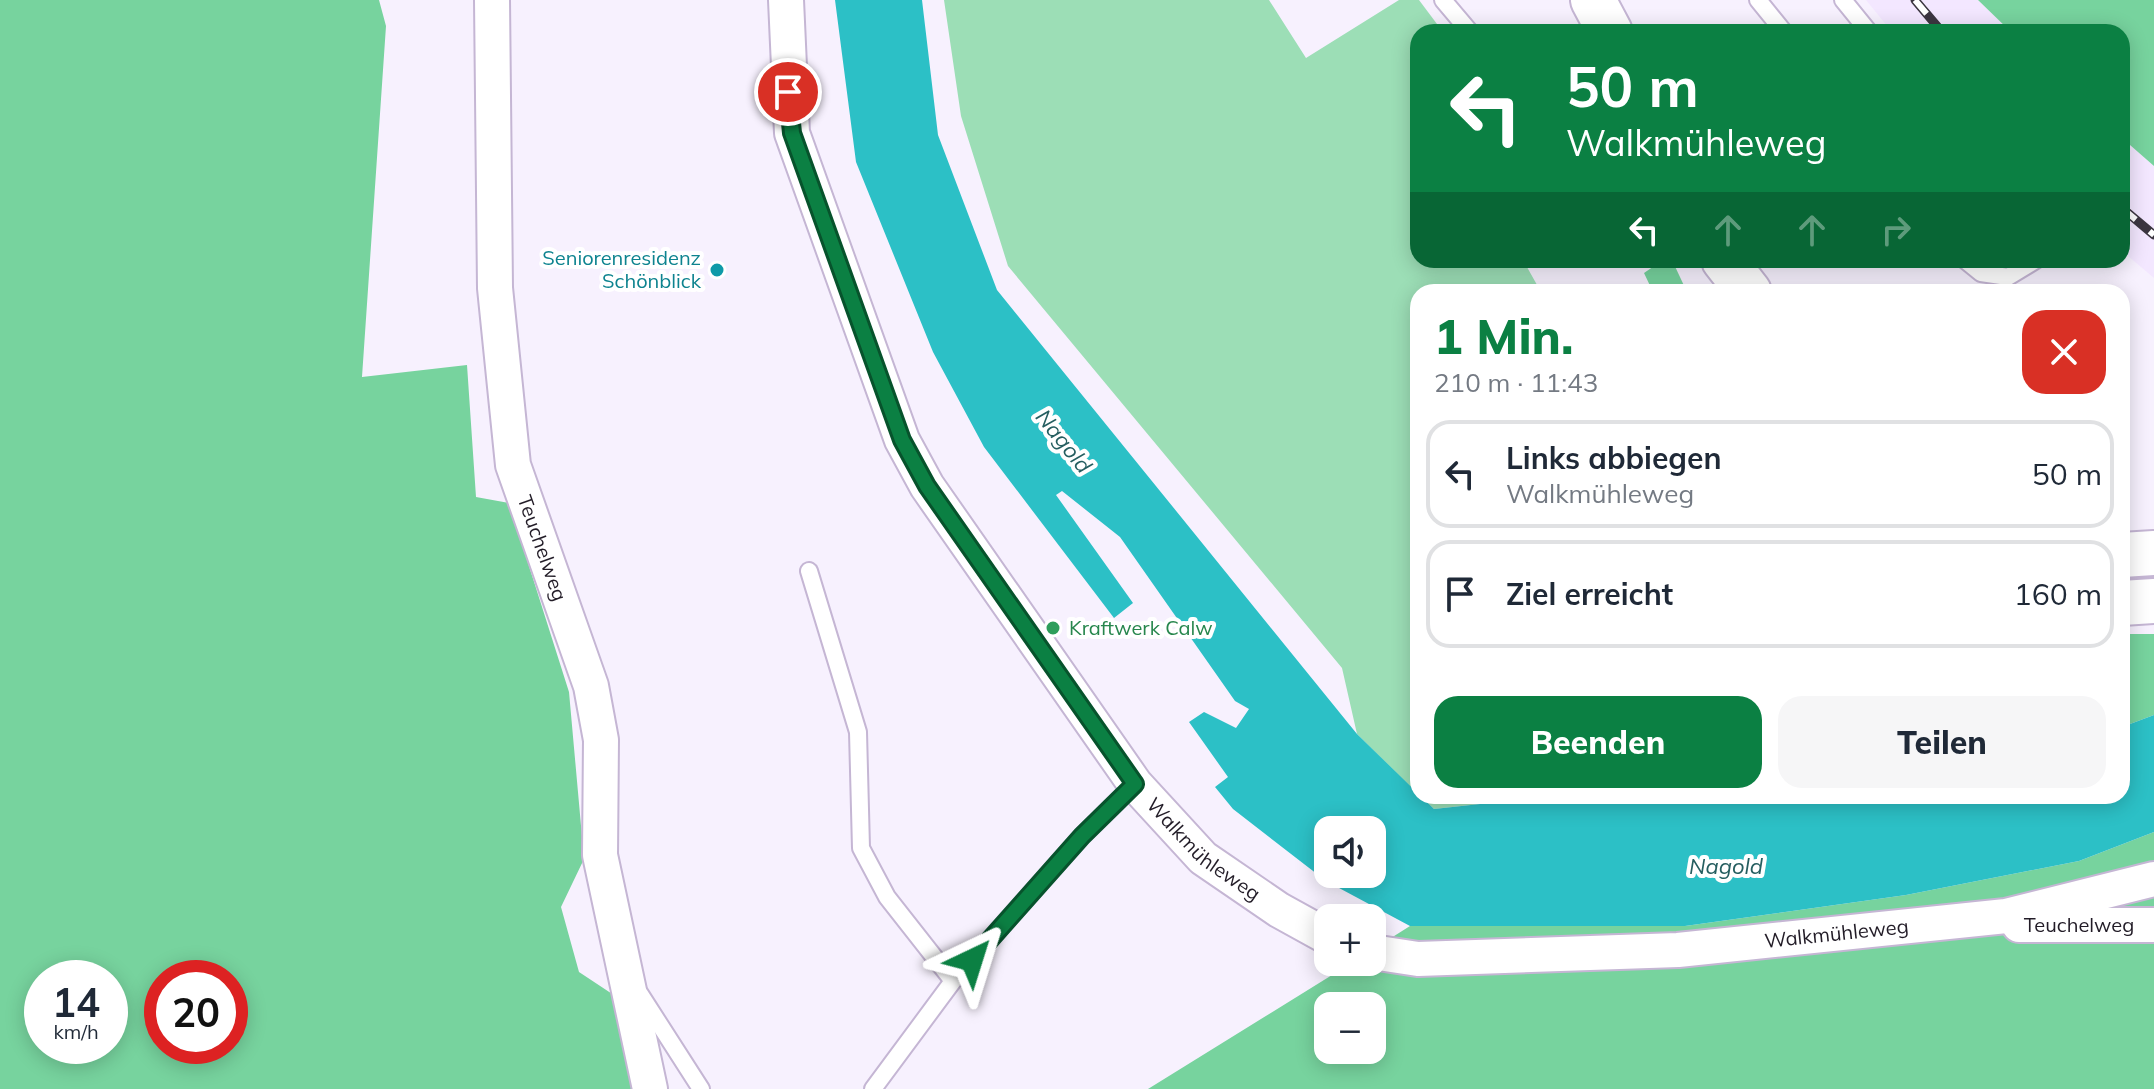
<!DOCTYPE html>
<html lang="de">
<meta charset="utf-8">
<style>
:root{--surface:#fff;--page:#f6f6f7;--text:#1f2937;--muted:#747a83;--line:#e0e1e3;--accent:#0b8043}
body{margin:0;font-family:Mulish,sans-serif;background:var(--page);color:var(--text);height:100vh;display:flex;flex-direction:column;font-size:30px;white-space:nowrap}
*{box-sizing:border-box;margin:0}
p{font-size:26px;color:var(--muted)}
.icon{flex:none;width:44px;height:44px;fill:none;stroke:currentColor;stroke-width:2;stroke-linecap:round;stroke-linejoin:round}
.map{position:relative;flex:1;overflow:hidden}
.drawer{position:absolute;left:1410px;top:284px;width:720px;height:520px;display:flex;flex-direction:column;background:var(--surface);border-radius:24px;box-shadow:0 4px 20px #0003}
.drawer>*{flex:none}
.banner{position:absolute;left:1410px;top:24px;width:720px;height:244px;border-radius:24px;box-shadow:0 4px 20px #0003;background:#0b8043;color:#fff;overflow:hidden}
.controls{position:absolute;left:1314px;top:816px;display:grid;gap:16px}
.controls a{display:grid;place-items:center;width:72px;height:72px;border-radius:16px;background:var(--surface);box-shadow:0 4px 20px #0003;font-size:40px}
.speed{position:absolute;left:24px;top:960px;display:flex;gap:16px;font-size:40px;font-weight:700;text-align:center}
.speed>*{display:grid;place-content:center;width:104px;height:104px;border-radius:50%;background:var(--surface);box-shadow:0 4px 20px #0003;line-height:1}
.speed small{font-size:20px;font-weight:400}
.speed .limit{border:12px solid #d22;background:#fff;color:#111}
.pin{position:absolute;display:grid;place-items:center;width:68px;height:68px;color:#fff;margin:-34px;border:4px solid #fff;border-radius:50%;box-shadow:0 2px 8px #0007}
.me{position:absolute;width:88px;margin:-44px;rotate:41deg;stroke-linejoin:round;filter:drop-shadow(0 0 6px #0008)}
.turn{display:flex;align-items:center;gap:28px;height:168px;padding:0 24px;font-size:36px}
.turn .icon{width:104px;height:104px;stroke-width:2.5}
.turn b{display:block;font-size:56px;line-height:68px}
.lanes{display:flex;align-items:center;height:76px;padding:0 24px;background:#0003;justify-content:center;gap:40px;direction:ltr}
.lanes .off{opacity:.35}
.round{display:grid;place-items:center;flex:none;width:84px;height:84px;border-radius:24px;background:var(--page)}
.summary{display:flex;align-items:center;justify-content:space-between;height:136px;padding:0 24px}
h1{font-size:48px;font-weight:800;line-height:60px;color:var(--accent)}
.button{display:flex;gap:16px;margin-top:auto;padding:16px 24px}
.button a{flex:1;height:92px;border-radius:24px;background:var(--accent);color:#fff;font-size:32px;font-weight:800;line-height:92px;text-align:center}
.button a+a{background:var(--page);color:var(--text)}
ul{padding:0;list-style:none}
li{display:flex;align-items:center;gap:24px;height:108px;margin:0 16px 12px;padding:0 8px;border:4px solid var(--line);border-radius:24px}
li div{flex:1}
li b{display:block;font-size:30px}
li em{font-style:normal}
.map>svg:first-child{display:block}
.built{fill:#f3e7ff}
.green{fill:#9cdeb6}
.forest{fill:#77d39e;fill-rule:evenodd}
.water{fill:#2cc0c6;fill-rule:evenodd}
.lines{fill:none;stroke-linecap:round;stroke-linejoin:round}
.service-casing{stroke:#c5b6d4;stroke-width:20}
.minor-casing{stroke:#c5b6d4;stroke-width:38}
.primary-casing{stroke:#c5b6d4;stroke-width:48}
.service{stroke:#fff;stroke-width:16}
.minor{stroke:#fff;stroke-width:34}
.primary{stroke:#fff;stroke-width:44}
.rail-casing{stroke:#3c3641;stroke-width:9}
.rail{stroke:#fff;stroke-width:6;stroke-dasharray:18;stroke-linecap:butt}
.route-casing{stroke:#07532c;stroke-width:20}
.route{stroke:#0b8043;stroke-width:14}
.culture-dot{fill:#0f9aa8;stroke:#fff;stroke-width:3}
.leisure-dot{fill:#2e9e5b;stroke:#fff;stroke-width:3}
.labels{text-anchor:middle;stroke-width:8;stroke-linejoin:round;paint-order:stroke}
.culture-label{font-size:20px;fill:#0d838f;stroke:#fff;text-anchor:end}
.street-label{font-size:20px;fill:#221c27;stroke:#fff}
.leisure-label{font-size:20px;fill:#27864d;stroke:#fff;text-anchor:start}
.water-label{font-size:22px;font-style:italic;fill:#255e60;stroke:#fff}
</style>
<div class="map">
<svg width="2154" height="1089" viewBox="0 0 2154 1089">
<rect width="100%" height="100%" fill="#f7f1fe"/>
<path class="built" d="M1866 0H1978L2011 32H1892Z
M2122 138 2154 166V278L2122 251Z"/>
<path class="green" d="M944 0H1269L1306 58 1399 0H1419L1443 32H1418V144L1413 148 1418 156V260H1523L1541 292H1418V794L1357 734 1342 668 1008 266 961 116Z
M1420 796H1554L1434 809Z"/>
<path class="forest" d="M0 0H379L386 26 362 377 467 365 476 497 509 503 569 692 584 859 561 907 579 972 650 1019 666 1089H0ZM42 978H110V1046H42ZM162 978H230V1046H162Z
M1978 0H2154V166L2122 138V32H2011Z
M1663 260H1672L1687 292H1653L1644 273Z
M2122 634H2154V715L2122 727Z
M2154 832V1089H1148L1353 962H1372V950L1410 926H1685L1906 895 2079 861ZM1328 1006H1372V1050H1328Z"/>
<path class="water" d="M835 0H922L938 135 997 290 1357 734 1434 809 1555 796H2122V727L2154 715V832L2079 861 1906 895 1685 926H1410L1326 881 1233 809 1215 787 1228 777 1189 722 1204 712 1236 728 1249 709 1235 701 1120 537 1062 491 1056 495 1133 603 1114 618 984 447 933 352 856 162ZM1328 830H1372V874H1328Z"/>
<g class="lines">
<defs>
<path id="service" d="M1443 0 1470 32
M1758 0 1784 32
M1843 0 1869 32
M1965 260 1981 273 2008 277 2036 260
M809 571 858 732 861 848 887 897 953 981
M640 994 701 1089
M873 1089 953 981 1082 836 1135 784"/>
<g id="minor">
<path id="s1" d="M492 0 495 288 513 465 591 686 601 740 600 855 650 1089"/>
<path id="s2" d="M786 0 792 133 902 440 927 486 1135 784 1203 858 1279 910 1328 937"/>
<path id="s3" d="M2019 925H2154"/>
<path id="s4" d="M1372 952 1418 959 1678 950 2006 916 2154 879"/>
</g>
<path id="primary" d="M1593 0 1610 32
M1724 260 1749 292
M2122 555 2154 553
M2122 603 2154 601"/>
</defs>
<use href="#service" class="service-casing"/>
<use href="#minor" class="minor-casing"/>
<use href="#primary" class="primary-casing"/>
<use href="#service" class="service"/>
<use href="#minor" class="minor"/>
<use href="#primary" class="primary"/>
<defs>
<path id="rail" d="M1915 0 1942 32
M2122 208 2154 235"/>
</defs>
<use href="#rail" class="rail-casing"/>
<use href="#rail" class="rail"/>
</g>
<g class="lines">
<defs>
<path id="route" d="M788 92 792 133 902 440 927 486 1135 784 1082 836 972 960"/>
</defs>
<use href="#route" class="route-casing"/>
<use href="#route" class="route"/>
</g>
<circle class="culture-dot" cx="717" cy="270" r="8"/>
<circle class="leisure-dot" cx="1053" cy="628" r="8"/>
<g class="labels">
<g class="culture-label">
<text x="701" y="265">Seniorenresidenz<tspan x="701" dy="23">Schönblick</tspan></text>
</g>
<g class="street-label">
<text dy="7" stroke="none"><textPath href="#s1" startOffset="554">Teuchelweg</textPath></text>
<text dy="7" stroke="none"><textPath href="#s2" startOffset="970">Walkmühleweg</textPath></text>
<text dy="7" stroke="none"><textPath href="#s3" startOffset="60">Teuchelweg</textPath></text>
<text dy="7" stroke="none"><textPath href="#s4" startOffset="466">Walkmühleweg</textPath></text>
</g>
<g class="leisure-label">
<text x="1069" y="635">Kraftwerk Calw</text>
</g>
<g class="water-label">
<text transform="translate(1064 441) rotate(51)" y="8">Nagold</text>
<text x="1726" y="874">Nagold</text>
</g>
</g>
</svg>
<div class="controls">
<a><svg class="icon" aria-label="sound" viewBox="0 0 24 24"><path d="M4 9h4l5-4v14l-5-4H4zM17 9q2 3 0 6"/></svg></a>
<a>+</a>
<a>−</a>
</div>
<div class="speed"><div>14<small>km/h</small></div><div class="limit">20</div></div>
<div class="pin" style="left:788px;top:92px;background:#d93025"><svg class="icon" aria-label="arrive" viewBox="0 0 24 24"><path d="M6 21V4h12l-3 4 3 4H6"/></svg></div>
<svg class="me" style="left:972px;top:960px" viewBox="-20 -20 40 40"><path d="M0-17L14 15 0 8-14 15z" fill="#0b8043" stroke="#fff" stroke-width="4"/></svg>
<div class="banner">
<div class="turn"><svg class="icon" aria-label="left" viewBox="0 0 24 24"><path d="M17 20v-9H6M10 6l-5 5 5 5"/></svg><div><b>50 m</b>Walkmühleweg</div></div>
<div class="lanes"><svg class="icon" aria-label="left" viewBox="0 0 24 24"><path d="M17 20v-9H6M10 6l-5 5 5 5"/></svg><svg class="icon off" aria-label="ahead" viewBox="0 0 24 24"><path d="M12 20V5M6 11l6-6 6 6"/></svg><svg class="icon off" aria-label="ahead" viewBox="0 0 24 24"><path d="M12 20V5M6 11l6-6 6 6"/></svg><svg class="icon off" aria-label="right" viewBox="0 0 24 24"><path d="M7 20v-9h11M14 6l5 5-5 5"/></svg></div>
</div>
<section class="drawer">
<div class="summary"><div><h1>1 Min.</h1><p>210 m · 11:43</p></div><a class="round" style="background:#d93025;color:#fff"><svg class="icon" aria-label="close" viewBox="0 0 24 24"><path d="M6 6l12 12M18 6L6 18"/></svg></a></div>
<ul>
<li><svg class="icon" aria-label="left" viewBox="0 0 24 24"><path d="M17 20v-9H6M10 6l-5 5 5 5"/></svg><div><b>Links abbiegen</b><p>Walkmühleweg</p></div><em>50 m</em></li>
<li><svg class="icon" aria-label="arrive" viewBox="0 0 24 24"><path d="M6 21V4h12l-3 4 3 4H6"/></svg><div><b>Ziel erreicht</b></div><em>160 m</em></li>
</ul>
<div class="button"><a>Beenden</a><a>Teilen</a></div>
</section>
</div>
